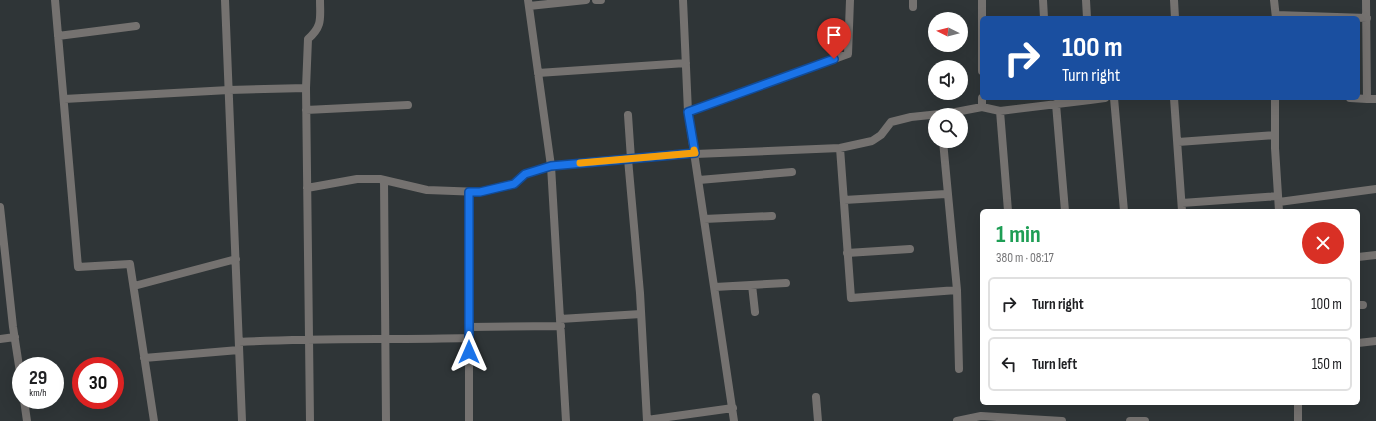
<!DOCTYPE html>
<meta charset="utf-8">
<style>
:root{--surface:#fff;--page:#f2f2f2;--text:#202124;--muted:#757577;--line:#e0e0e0}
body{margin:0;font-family:"Sofia Sans Condensed",sans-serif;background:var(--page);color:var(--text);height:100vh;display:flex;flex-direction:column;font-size:15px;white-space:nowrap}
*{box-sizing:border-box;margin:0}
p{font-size:13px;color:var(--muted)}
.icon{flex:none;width:22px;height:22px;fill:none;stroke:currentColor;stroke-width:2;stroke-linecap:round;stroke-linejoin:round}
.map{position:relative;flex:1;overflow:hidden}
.side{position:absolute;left:980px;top:209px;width:380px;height:196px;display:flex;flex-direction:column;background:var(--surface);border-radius:6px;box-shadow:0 4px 16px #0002}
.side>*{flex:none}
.banner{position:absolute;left:980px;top:16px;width:380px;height:84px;border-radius:6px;box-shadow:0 4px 16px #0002;background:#1a4fa0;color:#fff;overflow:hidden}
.needle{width:26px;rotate:276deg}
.fabs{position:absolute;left:928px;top:12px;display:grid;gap:8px}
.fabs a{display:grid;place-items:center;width:40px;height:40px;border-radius:50%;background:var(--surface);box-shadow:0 4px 16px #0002;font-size:20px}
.speed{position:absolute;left:12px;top:357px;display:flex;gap:8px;font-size:20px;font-weight:700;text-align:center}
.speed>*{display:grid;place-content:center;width:52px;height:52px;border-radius:50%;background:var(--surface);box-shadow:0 4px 16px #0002;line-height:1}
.speed small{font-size:10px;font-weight:400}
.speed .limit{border:6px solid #d22;background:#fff;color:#111}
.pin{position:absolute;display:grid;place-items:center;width:34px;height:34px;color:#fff;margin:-41px -17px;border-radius:50% 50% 50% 0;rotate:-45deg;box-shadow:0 0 4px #0007}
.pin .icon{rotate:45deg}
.me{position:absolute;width:44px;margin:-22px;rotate:0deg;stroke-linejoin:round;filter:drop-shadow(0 0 3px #0008)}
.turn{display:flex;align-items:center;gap:14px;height:84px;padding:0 16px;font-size:18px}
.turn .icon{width:52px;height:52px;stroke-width:2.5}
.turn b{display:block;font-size:28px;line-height:34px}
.round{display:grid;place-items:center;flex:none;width:42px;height:42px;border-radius:21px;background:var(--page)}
.overview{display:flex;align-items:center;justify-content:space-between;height:68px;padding:0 16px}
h1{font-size:24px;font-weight:700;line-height:30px;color:#1e9e55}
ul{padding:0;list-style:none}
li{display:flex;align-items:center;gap:12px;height:54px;margin:0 8px 6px;padding:0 8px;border:2px solid var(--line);border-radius:6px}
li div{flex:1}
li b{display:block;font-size:15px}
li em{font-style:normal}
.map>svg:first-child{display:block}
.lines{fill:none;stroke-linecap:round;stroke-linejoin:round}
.street{stroke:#757270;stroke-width:8}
.route-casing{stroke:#114b97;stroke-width:10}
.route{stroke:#1a73e8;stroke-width:7}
.slow{stroke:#f59e0b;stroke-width:7}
</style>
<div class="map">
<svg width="1376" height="421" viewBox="0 0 1376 421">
<rect width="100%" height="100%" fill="#2f3537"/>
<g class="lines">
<path class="street" d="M55 0 78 267 130 264 154 421
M225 0 242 421
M528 0 551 166 566 421
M596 0H601
M683 0 688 112 734 421
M1043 0 1044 18
M1086 0 1087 18
M1174 0 1175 18
M1274 0 1276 18
M1366 0 1367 99H1376
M529 6 586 0
M913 7V0
M1276 15 1367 18
M58 36 136 26
M982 71V0
M538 73 686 63
M306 88 308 39C323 26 320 18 320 0
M982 98V107
M1090 98V100L1105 98
M1114 98 1124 211
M1174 98 1182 211
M1275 98V148L1279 211
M1350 98 1367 99
M64 99 229 90 306 88 310 421
M1056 104 1065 211
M306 110 408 105
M1000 111 1008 211
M688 112 848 54 850 0
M628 115 631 159
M940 115 982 107 1000 111 1090 100
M943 141 957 290 959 369
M1178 142 1275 135
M840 148 851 298 957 290
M695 154 840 148 872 141 881 135 891 122 911 117 940 114
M628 159 640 293 647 421
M384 180 386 421
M699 180 792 172
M307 188 357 179H380L427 190 480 192 514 184 525 174 551 166 695 153
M469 192V421
M844 200 946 194
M1279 202 1376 189
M1182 203 1278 196
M0 207 13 327 21 379
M704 219 772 216
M847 253 910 249
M1358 257 1376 255
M752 285 755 312
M134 286 236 259
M715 287 786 283
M1358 305H1363
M560 319 641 314
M469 327 561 326
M0 339 15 337
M239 342C316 338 392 340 469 338
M1358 343 1376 341
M144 358 239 350
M816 397 818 421
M24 400 27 421
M1298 403V421
M647 420 733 408
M957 421 981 416 1062 421
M1130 421H1145"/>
</g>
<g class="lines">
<defs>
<path id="route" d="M469 352V192H480L514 184 525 174 551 166 695 153 688 112 834 59"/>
</defs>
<use href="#route" class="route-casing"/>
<use href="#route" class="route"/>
<path class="slow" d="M580 163 695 153 694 150"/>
</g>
</svg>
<div class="fabs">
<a><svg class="needle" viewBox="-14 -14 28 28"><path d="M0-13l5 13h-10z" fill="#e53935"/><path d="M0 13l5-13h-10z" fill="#757577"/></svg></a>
<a><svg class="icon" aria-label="sound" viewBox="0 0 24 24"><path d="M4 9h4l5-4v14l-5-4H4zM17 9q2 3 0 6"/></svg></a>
<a><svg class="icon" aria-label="search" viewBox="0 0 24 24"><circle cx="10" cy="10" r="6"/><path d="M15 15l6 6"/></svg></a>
</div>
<div class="speed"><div>29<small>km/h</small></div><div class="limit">30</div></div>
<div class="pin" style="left:834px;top:59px;background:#d93025"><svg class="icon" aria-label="arrive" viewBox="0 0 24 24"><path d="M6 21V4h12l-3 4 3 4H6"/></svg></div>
<svg class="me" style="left:469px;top:352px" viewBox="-20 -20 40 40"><path d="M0-17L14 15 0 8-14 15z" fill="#1a73e8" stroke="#fff" stroke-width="4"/></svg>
<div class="banner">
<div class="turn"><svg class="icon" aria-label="right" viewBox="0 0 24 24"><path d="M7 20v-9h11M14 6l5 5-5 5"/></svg><div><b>100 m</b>Turn right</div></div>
</div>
<section class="side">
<div class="overview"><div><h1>1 min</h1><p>380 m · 08:17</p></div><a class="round" style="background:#d93025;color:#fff"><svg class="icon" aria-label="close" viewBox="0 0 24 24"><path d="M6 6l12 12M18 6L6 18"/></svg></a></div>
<ul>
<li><svg class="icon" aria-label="right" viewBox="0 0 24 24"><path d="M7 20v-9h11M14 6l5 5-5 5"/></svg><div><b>Turn right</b></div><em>100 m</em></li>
<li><svg class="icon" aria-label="left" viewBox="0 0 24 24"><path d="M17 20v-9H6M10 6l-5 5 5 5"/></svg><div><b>Turn left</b></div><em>150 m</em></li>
</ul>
</section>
</div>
